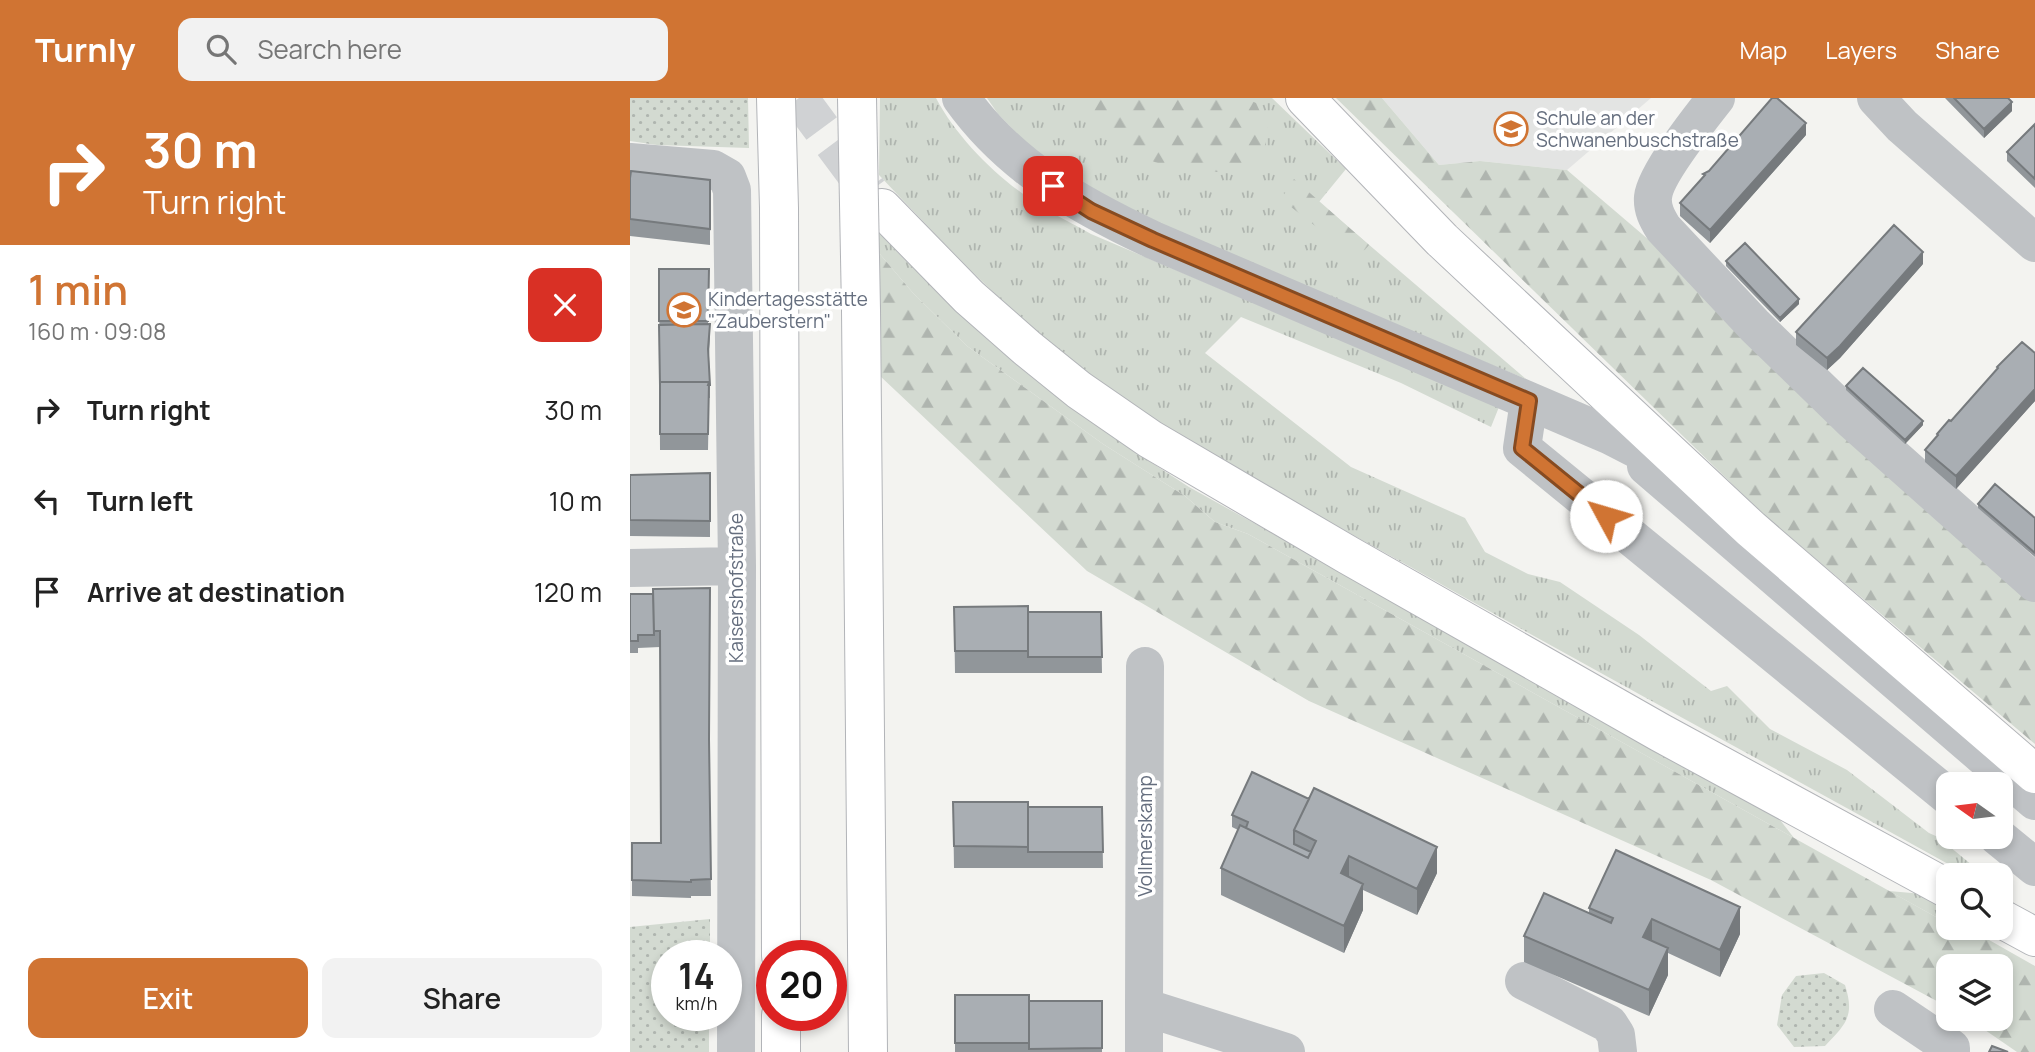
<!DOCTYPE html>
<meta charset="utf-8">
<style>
:root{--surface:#fff;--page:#f2f2f2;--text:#222;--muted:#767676;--accent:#d07433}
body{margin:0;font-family:Manrope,sans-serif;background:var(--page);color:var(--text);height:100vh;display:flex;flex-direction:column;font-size:26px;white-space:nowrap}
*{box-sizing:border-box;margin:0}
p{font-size:23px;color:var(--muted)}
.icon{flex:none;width:38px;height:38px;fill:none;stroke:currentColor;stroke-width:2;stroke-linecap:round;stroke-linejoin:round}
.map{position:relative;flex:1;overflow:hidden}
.side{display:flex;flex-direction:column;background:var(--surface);width:630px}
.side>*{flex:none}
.top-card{background:#d07433;color:#fff;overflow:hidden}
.needle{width:46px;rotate:284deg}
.controls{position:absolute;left:1306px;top:674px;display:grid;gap:14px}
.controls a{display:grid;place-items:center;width:77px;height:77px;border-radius:14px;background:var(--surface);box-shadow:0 4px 10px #0003;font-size:35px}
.speed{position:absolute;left:21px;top:842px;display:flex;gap:14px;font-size:35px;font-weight:700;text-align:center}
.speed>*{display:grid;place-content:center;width:91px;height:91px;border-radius:50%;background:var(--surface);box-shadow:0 4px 10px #0003;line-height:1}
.speed small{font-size:18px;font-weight:400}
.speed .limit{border:10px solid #d22;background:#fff;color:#111}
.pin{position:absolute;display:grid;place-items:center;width:60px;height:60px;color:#fff;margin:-30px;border-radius:14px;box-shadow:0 4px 10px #0006}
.me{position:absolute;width:77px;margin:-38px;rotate:309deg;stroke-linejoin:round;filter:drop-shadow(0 0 5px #0008)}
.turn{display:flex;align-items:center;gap:24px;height:147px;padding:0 28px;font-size:32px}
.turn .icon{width:91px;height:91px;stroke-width:2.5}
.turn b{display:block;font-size:49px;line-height:60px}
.round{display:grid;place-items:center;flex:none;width:74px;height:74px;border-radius:14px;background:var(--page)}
.overview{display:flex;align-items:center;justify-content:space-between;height:119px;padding:0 28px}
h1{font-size:42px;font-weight:600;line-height:52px;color:var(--accent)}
.cta{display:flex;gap:14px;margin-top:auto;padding:14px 28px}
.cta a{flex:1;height:80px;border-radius:14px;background:var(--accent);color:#fff;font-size:28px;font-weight:600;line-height:80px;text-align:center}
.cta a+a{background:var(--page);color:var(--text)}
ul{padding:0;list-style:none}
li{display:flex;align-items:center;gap:21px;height:91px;padding:0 28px}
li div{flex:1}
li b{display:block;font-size:26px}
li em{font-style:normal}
header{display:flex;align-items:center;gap:42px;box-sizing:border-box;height:98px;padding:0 35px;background:var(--accent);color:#fff}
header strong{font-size:33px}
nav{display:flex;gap:38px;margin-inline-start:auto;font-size:24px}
.search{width:490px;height:63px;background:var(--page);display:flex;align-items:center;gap:18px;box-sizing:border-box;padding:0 24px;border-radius:14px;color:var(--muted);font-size:26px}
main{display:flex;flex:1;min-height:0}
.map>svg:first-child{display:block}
.built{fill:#e3e4e3}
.grass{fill:url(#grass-tufts)}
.forest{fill:url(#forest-firs)}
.park{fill:url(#park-dots)}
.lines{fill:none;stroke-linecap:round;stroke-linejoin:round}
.highway-tunnel{stroke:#d0d2d4;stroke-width:38;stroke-dasharray:38 19;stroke-linecap:butt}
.highway-casing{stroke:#b2b4b8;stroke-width:40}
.minor{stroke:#bfc2c5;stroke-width:38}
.highway{stroke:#fff;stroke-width:38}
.highway-bridge-casing{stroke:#b2b4b8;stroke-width:40;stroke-linecap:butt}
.highway-bridge{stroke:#fff;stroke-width:38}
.wall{fill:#91969a}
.shaded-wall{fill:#767a7d}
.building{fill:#a9aeb3;stroke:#767a7d;stroke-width:2}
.route-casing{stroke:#874b21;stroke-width:18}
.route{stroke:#d07433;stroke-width:12}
.labels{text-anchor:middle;stroke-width:7;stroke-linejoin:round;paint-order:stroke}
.poi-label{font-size:19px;fill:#656e7e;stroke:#fff;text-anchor:start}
.street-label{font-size:19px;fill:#656e7e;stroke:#fff}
</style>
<header>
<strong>Turnly</strong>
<div class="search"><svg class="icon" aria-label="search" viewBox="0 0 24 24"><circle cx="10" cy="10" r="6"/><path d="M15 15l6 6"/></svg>Search here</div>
<nav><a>Map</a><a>Layers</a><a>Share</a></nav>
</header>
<main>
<section class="side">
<div class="top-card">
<div class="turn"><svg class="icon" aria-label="right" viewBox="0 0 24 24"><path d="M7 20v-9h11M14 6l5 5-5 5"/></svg><div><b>30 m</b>Turn right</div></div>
</div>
<div class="overview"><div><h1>1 min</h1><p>160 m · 09:08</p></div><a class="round" style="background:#d93025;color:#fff"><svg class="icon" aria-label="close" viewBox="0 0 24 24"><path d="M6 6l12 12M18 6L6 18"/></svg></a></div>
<ul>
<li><svg class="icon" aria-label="right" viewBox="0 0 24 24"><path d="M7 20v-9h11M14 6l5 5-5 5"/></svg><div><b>Turn right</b></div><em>30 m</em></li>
<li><svg class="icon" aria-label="left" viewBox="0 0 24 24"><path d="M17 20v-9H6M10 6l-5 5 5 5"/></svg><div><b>Turn left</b></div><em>10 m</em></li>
<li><svg class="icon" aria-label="arrive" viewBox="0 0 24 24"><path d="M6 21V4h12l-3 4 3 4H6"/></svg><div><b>Arrive at destination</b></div><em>120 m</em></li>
</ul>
<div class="cta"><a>Exit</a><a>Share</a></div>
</section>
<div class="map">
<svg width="1405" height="954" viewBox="0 0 1405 954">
<defs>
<pattern id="grass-tufts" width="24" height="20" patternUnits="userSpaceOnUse" patternTransform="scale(1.75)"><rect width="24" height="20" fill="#d3dad1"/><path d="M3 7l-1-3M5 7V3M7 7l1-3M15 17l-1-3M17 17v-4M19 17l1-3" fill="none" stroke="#afb5af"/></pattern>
<pattern id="forest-firs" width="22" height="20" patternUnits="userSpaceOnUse" patternTransform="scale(1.75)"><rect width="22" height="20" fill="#d3dad1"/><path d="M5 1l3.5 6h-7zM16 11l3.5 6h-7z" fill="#afb5af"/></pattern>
<pattern id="park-dots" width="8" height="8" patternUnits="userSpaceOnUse" patternTransform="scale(1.75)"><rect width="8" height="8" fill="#d3dad1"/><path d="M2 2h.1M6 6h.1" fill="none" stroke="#afb5af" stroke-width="1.8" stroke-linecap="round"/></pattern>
</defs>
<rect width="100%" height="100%" fill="#f3f3f0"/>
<path class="built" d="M752 0H1021L937 72 850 63 809 67Z"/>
<path class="grass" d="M250 0H306C326 38 363 76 399 100 418 114 440 124 461 136L869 309 861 329 771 285 611 219 575 255 721 369 835 420 855 454 898 476 930 484 1009 537 1081 593 1097 588 1140 631 1217 672 1299 735 1308 739 1354 777H1338C1151 673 963 572 777 467 659 401 538 339 432 255 365 201 308 139 249 77Z
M357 0H642L716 71 689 104 896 281 565 145 447 84 394 43 368 16Z
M249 135C304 192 359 247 422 295 466 329 513 359 559 389L1144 714 1164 740 618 436 585 424 555 398 473 346 337 248 283 195 249 155Z
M1259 793 1293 796 1318 810V821L1306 819Z"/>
<path class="forest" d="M434 0H615L626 5 638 31 632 63 609 76 544 70 512 60 481 40Z
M706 0H752L809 67 850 63 937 72 1142 247 1405 488V646L1135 418Z
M664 81 739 147 727 161 651 101Z
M249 155 283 195 337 248 473 346 555 398 585 424 618 436 1306 819 1318 821V830H1338L1405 868V954H1387L1339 921 1370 920V868H1318V909L1081 782 679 603 457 473 249 277Z"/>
<path class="park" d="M0 0H118L119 50 27 47 0 43Z
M80 821V857L37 858V917H79V954H0V829Z
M1194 875 1215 887C1225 918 1216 926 1195 948L1164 949 1147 927 1152 897 1166 878Z"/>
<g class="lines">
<path class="highway-tunnel" d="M169 0 239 94"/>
<defs>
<path id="highway" d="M146 0 149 110 151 858
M675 0 812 142 1121 431 1405 676
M252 110 339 199 397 250 449 292 520 341 718 457 1031 635 1318 791
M231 212 238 954
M1370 820 1405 839
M151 917V954"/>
</defs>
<use href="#highway" class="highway-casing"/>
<path class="minor" d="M331 0C380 69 449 107 523 142L981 338 1055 376
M1086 0C1071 19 1025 77 1023 99 1022 111 1027 120 1033 130L1125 228 1223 323 1405 485
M1246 0 1272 28 1405 145
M0 64 83 71 97 79 102 92 107 468 106 954
M899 303 892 350 1318 698
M1016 368 1405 703
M0 470 107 468
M515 568 514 909 656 954
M1367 738 1405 769
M894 883 979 926 986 937 988 954
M1263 911 1321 950V954
M514 954V909"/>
<use href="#highway" class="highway"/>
<defs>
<path id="highway-bridge" d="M227 0 231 212"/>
</defs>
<use href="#highway-bridge" class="highway-bridge-casing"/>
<use href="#highway-bridge" class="highway-bridge"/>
</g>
<path class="wall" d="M1315 0H1378L1382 13 1354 40Z
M1405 26V90L1377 63V54Z
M1176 37 1080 145 1050 118V105L1073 79V76Z
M0 80 80 82V147L0 138Z
M1096 163 1169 206 1150 224 1096 168Z
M1293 166 1210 260 1197 272 1166 247V234Z
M29 171H79L78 226 80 239 79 258 80 300H79L78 352H30Z
M1405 255V303L1326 391 1295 364V352L1307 339V336L1321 323 1367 272V269Z
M1216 288 1293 327 1275 346 1216 292Z
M80 375V439L0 438V377Z
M1348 406 1405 420V459L1348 410Z
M0 496H23L79 648 81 798H61V800L2 798V745H31L30 549 8 550V555H0Z
M324 509 398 514H471L472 575H325Z
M679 701 807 775 787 817 733 792V812L714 855 591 797V770L608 732 602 729V717Z
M323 704 398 709H472L473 770H324Z
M959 810 1110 836 1090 879 1038 855V877L1019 918 894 864V838L959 815Z
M325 897 399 919 472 903V954H325Z"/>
<path class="shaded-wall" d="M1382 4V13L1354 40V31Z
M1176 25V37L1080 145V132Z
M1293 154V166L1210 260 1197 272V260Z
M1169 201V206L1150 224V220Z
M1405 291V303L1326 391V378Z
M1293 323V327L1275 346V342Z
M807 749V775L787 817V791Z
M719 758V785L711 775Z
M733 786V812L714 855V828Z
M1110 809V836L1090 879V852Z
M1022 821V847L1013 839Z
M1038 850V877L1019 918V892Z"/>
<path class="building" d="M1142 0H1147L1176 25 1080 132 1050 105 1075 77 1073 76 1079 73Z
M1324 0H1378L1382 4 1354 31Z
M1405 26V81L1377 54Z
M1 73 80 82V131L0 121V80Z
M1264 127 1293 154 1210 248 1197 260 1166 234Z
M1115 145 1169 201 1150 220 1096 163Z
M29 171H79L78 223H29Z
M80 226 78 251 80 287H78L79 284H30V287L29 227Z
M1392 244 1405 255V291L1326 378 1295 352 1308 337 1307 336 1319 322 1321 323 1368 270 1367 269Z
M1233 270 1293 323 1275 342 1216 288Z
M30 284H79L78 336H30Z
M80 375V423L0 422V377Z
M1365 386 1405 420V455L1348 406Z
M80 490 79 641 81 781 61 782V784L2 782V745H31L30 533H24L23 491Z
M0 496H23L24 537H8V543H0Z
M398 508V553H325L324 509Z
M398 514H471L472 559H398Z
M622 674 679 701 664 732V746L681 754 678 760 616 730 618 724 602 717Z
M684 690 807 749 787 791 719 758 711 775 733 786 714 828 591 770 610 727 678 760 686 743 664 732Z
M323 704H398V749L324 748Z
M398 709H472L473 754H398Z
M986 752 1110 809 1090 852 1022 821 1013 839 1038 850 1019 892 894 838 914 795 981 825 983 820 959 810Z
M325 897H399V945H325Z
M399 903H472V950L399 951Z
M1362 948 1378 954H1359Z"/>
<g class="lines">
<defs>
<path id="route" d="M423 88 461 113 523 142 899 303 892 350 976 418"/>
</defs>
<use href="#route" class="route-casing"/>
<use href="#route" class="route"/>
</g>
<defs>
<symbol id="school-ring" viewBox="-11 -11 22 22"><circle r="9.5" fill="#fff" stroke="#d07433" stroke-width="1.5"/><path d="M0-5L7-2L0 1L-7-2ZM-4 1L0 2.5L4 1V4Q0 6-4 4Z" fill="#d07433"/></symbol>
</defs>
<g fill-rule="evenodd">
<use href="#school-ring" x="862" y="12" width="38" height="38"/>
<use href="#school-ring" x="35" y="193" width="38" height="38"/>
</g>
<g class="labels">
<g class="poi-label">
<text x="906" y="27">Schule an der<tspan x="906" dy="22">Schwanenbuschstraße</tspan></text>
<text x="78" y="208">Kindertagesstätte<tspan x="78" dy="22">"Zauberstern"</tspan></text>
</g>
<g class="street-label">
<text transform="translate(106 490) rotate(-90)" y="7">Kaisershofstraße</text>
<text transform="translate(515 738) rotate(-90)" y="7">Vollmerskamp</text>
</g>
</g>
</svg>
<div class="controls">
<a><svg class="needle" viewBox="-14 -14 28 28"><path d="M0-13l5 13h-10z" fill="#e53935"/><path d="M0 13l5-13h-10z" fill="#767676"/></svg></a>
<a><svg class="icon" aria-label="search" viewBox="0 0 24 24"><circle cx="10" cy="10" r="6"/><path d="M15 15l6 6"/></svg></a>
<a><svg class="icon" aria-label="layers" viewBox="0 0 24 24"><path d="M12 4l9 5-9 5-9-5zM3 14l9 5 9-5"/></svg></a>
</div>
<div class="speed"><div>14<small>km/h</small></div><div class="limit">20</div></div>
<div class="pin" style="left:423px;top:88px;background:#d93025"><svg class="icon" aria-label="arrive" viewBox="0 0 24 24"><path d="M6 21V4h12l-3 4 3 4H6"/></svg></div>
<svg class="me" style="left:976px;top:418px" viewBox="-20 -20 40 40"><circle r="19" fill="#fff"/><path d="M0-13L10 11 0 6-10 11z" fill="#d07433"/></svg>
</div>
</main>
